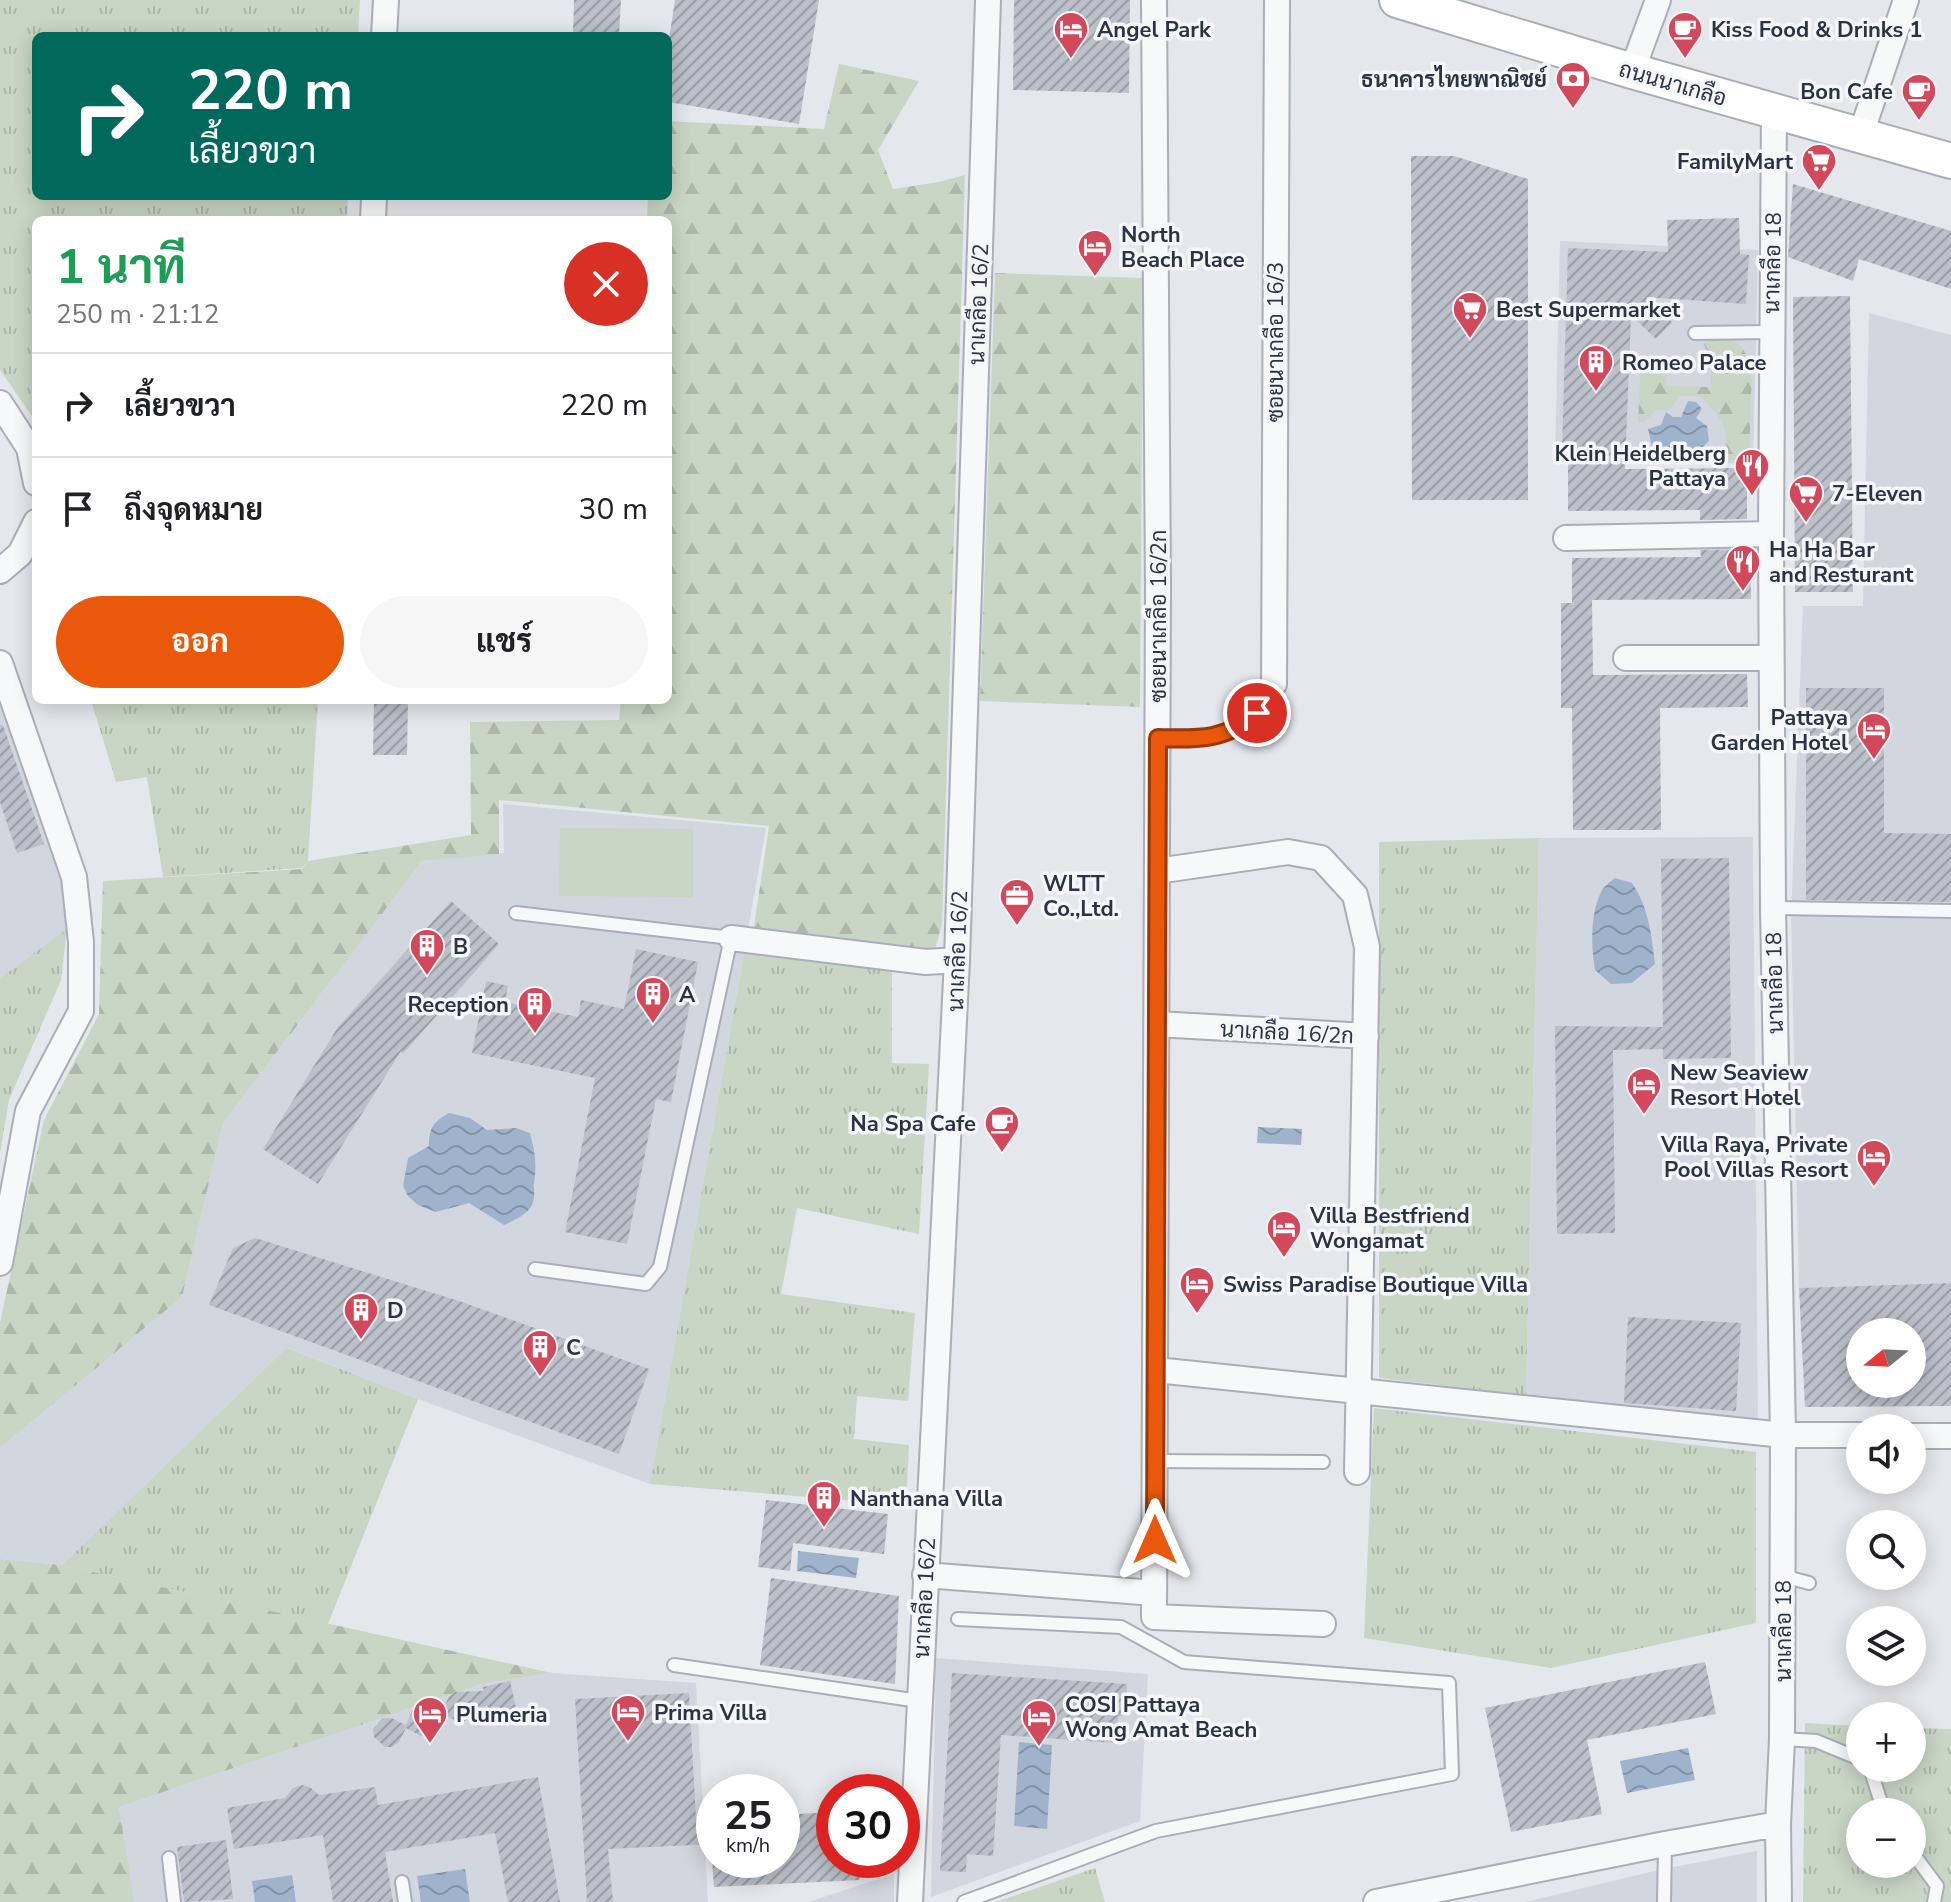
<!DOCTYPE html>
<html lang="th">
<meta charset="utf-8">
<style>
:root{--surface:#fff;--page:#f6f6f6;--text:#202124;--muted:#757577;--line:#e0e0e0;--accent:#ea580c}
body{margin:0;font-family:"Nunito Sans",Sarabun,sans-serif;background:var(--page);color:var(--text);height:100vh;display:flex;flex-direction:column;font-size:30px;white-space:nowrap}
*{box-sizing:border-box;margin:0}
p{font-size:26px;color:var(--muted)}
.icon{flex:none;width:44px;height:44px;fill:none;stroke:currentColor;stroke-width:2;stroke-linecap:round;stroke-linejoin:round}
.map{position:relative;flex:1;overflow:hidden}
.drawer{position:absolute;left:32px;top:216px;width:640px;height:488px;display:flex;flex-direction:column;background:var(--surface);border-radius:12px;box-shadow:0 4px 20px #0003}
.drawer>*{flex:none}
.top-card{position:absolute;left:32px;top:32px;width:640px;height:168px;border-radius:12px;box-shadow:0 4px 20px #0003;background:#00695c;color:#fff;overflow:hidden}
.needle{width:52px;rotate:252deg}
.fabs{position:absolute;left:1846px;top:1318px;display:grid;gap:16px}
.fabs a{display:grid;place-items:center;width:80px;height:80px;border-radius:50%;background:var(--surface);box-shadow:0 4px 20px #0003;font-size:40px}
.speed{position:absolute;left:696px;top:1774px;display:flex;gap:16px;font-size:40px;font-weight:700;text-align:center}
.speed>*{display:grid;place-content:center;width:104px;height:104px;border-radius:50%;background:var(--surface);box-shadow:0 4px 20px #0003;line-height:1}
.speed small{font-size:20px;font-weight:400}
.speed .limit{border:12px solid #d22;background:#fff;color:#111}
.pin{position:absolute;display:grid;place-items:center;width:68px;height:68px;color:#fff;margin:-34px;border:4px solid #fff;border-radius:50%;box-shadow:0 2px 8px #0007}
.me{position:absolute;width:88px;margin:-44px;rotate:0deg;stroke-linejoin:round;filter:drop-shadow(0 0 6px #0008)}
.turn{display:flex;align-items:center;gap:28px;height:168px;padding:0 24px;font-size:36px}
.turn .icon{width:104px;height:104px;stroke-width:2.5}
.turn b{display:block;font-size:56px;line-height:68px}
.round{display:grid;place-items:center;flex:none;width:84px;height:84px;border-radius:42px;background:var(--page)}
.overview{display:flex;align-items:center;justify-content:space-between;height:136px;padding:0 24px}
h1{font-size:48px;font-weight:700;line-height:60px;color:#1e9e55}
.cta{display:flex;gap:16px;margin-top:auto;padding:16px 24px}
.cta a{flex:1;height:92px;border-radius:48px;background:var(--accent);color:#fff;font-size:32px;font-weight:700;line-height:92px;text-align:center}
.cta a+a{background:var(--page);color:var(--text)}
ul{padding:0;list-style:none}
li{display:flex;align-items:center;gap:24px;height:104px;padding:0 24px;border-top:2px solid var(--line)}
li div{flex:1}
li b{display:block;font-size:30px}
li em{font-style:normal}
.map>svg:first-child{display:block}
.built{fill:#d2d6de}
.grass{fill:url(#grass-tufts);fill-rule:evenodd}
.forest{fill:url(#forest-firs)}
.pitch{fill:#c9d6c5}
.water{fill:url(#water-waves)}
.building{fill:url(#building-hatch);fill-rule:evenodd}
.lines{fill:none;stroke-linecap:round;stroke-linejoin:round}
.lane-casing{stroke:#a9aeb7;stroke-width:16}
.street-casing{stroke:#a9aeb7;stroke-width:28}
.secondary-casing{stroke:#a9aeb7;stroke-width:38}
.lane{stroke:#f7f8fa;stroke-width:12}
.street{stroke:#f7f8fa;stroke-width:24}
.secondary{stroke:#fff;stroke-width:34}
.route-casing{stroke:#983908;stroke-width:20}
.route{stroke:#ea580c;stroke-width:14}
.labels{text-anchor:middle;stroke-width:7;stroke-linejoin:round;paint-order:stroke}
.poi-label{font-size:22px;font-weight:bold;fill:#2b3445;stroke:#f4f6f9;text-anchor:start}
.street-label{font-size:22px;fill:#2b3445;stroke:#f4f6f9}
</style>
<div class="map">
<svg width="1951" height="1902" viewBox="0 0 1951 1902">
<defs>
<pattern id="grass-tufts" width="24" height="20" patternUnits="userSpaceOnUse" patternTransform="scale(2)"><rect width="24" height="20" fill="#c9d6c5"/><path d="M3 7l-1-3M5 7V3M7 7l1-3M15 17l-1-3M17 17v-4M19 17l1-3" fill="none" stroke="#adb8ab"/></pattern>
<pattern id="forest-firs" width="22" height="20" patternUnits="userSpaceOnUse" patternTransform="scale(2)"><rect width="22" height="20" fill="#c9d6c5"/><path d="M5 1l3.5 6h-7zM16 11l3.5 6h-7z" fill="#adb8ab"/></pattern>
<pattern id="water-waves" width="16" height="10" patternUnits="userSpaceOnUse" patternTransform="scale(2)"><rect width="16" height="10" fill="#9fb4cc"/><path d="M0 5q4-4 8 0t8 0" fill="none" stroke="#8293a7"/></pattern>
<pattern id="building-hatch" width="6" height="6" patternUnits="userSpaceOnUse" patternTransform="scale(2)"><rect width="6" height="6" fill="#bbc0ca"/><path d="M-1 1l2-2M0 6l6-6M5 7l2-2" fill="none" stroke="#989da6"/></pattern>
</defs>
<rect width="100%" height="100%" fill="#e4e7ec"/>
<path class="built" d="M1560 241 1758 250 1753 464 1555 459Z
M1869 313 1951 335V1283L1799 1288 1791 917 1803 606H1863Z
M0 689 66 879 67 929 0 978Z
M503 804 766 828 650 1484 418 1399 288 1348 62 1565 0 1559V1448L182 1297 223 1123 422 861 504 853Z
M1753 837 1758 1425 1526 1395 1539 838Z
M936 1658 1148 1674 1140 1821 931 1897Z
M552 1673 696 1683 708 1902H133L119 1807 485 1683Z
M1757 1851V1902H1525L1663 1869Z
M894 1874V1902H808Z"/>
<path class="grass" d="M0 0H360L358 36H36V196H348L347 220H36V422L0 370Z
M91 700H318L308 861 302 868 163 877 147 777 116 782Z
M1539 838 1526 1395 1379 1378V842Z
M67 929 61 980 9 1100 0 1153V978Z
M745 947 892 964V1063L929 1064 919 1234 797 1208 781 1294 915 1313 908 1401 857 1396 854 1439 909 1445 906 1505 650 1484Z
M287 1348 418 1399 328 1624 62 1565Z
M1374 1408 1756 1452V1623L1551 1668 1364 1638Z
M1805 1723 1860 1726V1768H1912V1728L1951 1729V1902H1803ZM1860 1812H1912V1864H1860Z
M1095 1868 1105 1902H996Z"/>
<path class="forest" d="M839 64 919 81 878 150 893 189 939 182 965 175 942 924 935 949 754 927 769 826 499 800V854L422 861 223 1123 182 1297 0 1448V1323L44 1120 99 1014 103 881 302 869 308 861 471 835 470 722 619 720 621 700H668V220H647L648 196H668V121L824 129Z
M995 273 1143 278 1140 707 980 701Z
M1711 335 1732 339 1743 349 1752 365 1749 460H1728C1724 421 1728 426 1700 396H1680L1669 410 1658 409 1644 422H1638L1641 361 1668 360 1666 386 1711 387V362L1704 344Z
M0 1559 62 1565 552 1673 485 1683 119 1807 134 1902H0Z"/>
<path class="pitch" d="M560 828 693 829V897L559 896Z"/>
<path class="water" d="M1688 401 1696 402 1702 409 1696 418 1707 426 1709 441C1699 452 1686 453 1677 463L1654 455 1648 429 1661 425 1666 412 1673 417H1681Z
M1615 878 1632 883C1648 906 1652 936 1655 964L1632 983 1611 984 1595 970C1591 947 1590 915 1601 892 1603 887 1610 882 1615 878Z
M449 1113 470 1118 487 1130 516 1128 530 1133C535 1152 537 1165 534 1183 533 1187 535 1192 534 1196 534 1212 517 1219 504 1225L469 1203 436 1212 418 1205 408 1196 403 1186 408 1158 429 1146C429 1128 433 1122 449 1113Z
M1258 1127 1302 1129 1301 1145 1257 1143Z
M798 1551 859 1558 856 1578 797 1571Z
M1019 1742 1052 1745 1047 1829 1014 1826Z
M1688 1748 1695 1780 1627 1793 1620 1761Z
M465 1869 470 1902H421L417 1876Z
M292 1875 296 1902H255L252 1881Z"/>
<path class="building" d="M574 0H621L619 36H573Z
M675 0H819L799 124 668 102V46Z
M1014 0H1130L1129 93 1013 90Z
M1411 156H1454L1528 179V500H1412Z
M1793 184 1951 231V289L1859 259 1853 281 1788 257Z
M1739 218 1740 254 1749 255 1746 304 1646 297 1672 322 1656 339 1631 315 1625 469 1747 468V519L1700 520V510L1568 511V449L1562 448 1568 248 1668 252 1667 220Z
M1850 296 1853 592H1795L1793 297Z
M1750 549 1751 599 1592 600 1593 675 1747 674 1748 707 1660 708 1661 830H1573L1572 708H1561V603H1572V558L1701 557 1700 550Z
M1806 688H1884V833L1951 834V902L1806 900Z
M374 700H408L407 755H373Z
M0 725H3L44 844 17 853 0 802Z
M1729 858 1731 1058 1663 1059V1049L1613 1050 1615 1233 1557 1234 1555 1026 1663 1027 1661 859Z
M451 901 499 944 403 1054 401 1051 318 1184 263 1149 338 1027Z
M636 949 698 962 671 1102 656 1099 627 1244 565 1232 595 1078 472 1053 486 981 508 986 505 1002 578 1017 581 1000 624 1009Z
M255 1238 459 1301 649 1369 619 1454 209 1305 233 1248Z
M1951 1283V1406L1805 1407 1799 1288ZM1860 1332H1912V1384H1860Z
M1628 1317 1741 1323 1736 1411 1624 1403Z
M766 1500 888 1514 884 1554 793 1543 790 1571 758 1567Z
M771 1578 899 1596 895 1684 760 1665Z
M1705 1662 1716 1714 1587 1740 1602 1814 1511 1832 1485 1708Z
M952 1673 1127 1684 1126 1716H1118L1116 1743 1001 1735 993 1856 967 1854 966 1872 940 1871Z
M510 1681 518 1717 490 1723 487 1705 465 1721H457L444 1715 435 1731 429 1736H421L406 1728 399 1742 392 1747H385L374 1737 373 1729 383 1718H391L406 1725 412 1711 419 1706H427L441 1713 449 1697 455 1692 484 1691 483 1687Z
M689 1693 696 1819 714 1818V1844L608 1849 613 1902H587L575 1699Z
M538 1777 560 1902H508L495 1833 385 1852 393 1902H333L323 1835 234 1849 227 1808 285 1798 293 1788 303 1785 311 1788 319 1795 375 1787 378 1805Z
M834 1812V1860H859L860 1880 714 1887 712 1860H782V1815Z
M226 1840 233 1899 184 1902 177 1847Z"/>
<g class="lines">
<defs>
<path id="lane" d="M1695 333 1771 332
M1158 738C1208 739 1255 739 1274 684
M1773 908 1951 911
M516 913 731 938 660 1267 646 1284 535 1269
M1155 1461 1323 1462
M1783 1576 1809 1583
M958 1619 1121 1627 1184 1662 1449 1683 1452 1774 1156 1831 964 1902
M674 1665 919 1701
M1782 1739 1816 1741 1860 1759
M1870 1768 1884 1812
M1912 1852 1937 1886 1934 1902
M169 1858 174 1902
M402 1882 405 1902
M1664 1902 1665 1844"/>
<path id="street" d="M1154 0 1158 589 1154 1617 1323 1624
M384 36 386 0
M1632 71 1658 0
M1774 112 1771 534 1773 908 1783 1435 1782 1739 1778 1824 1779 1902
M1861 134 1906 0
M373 220 374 196
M0 403 29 448 36 483
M1566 538 1771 534
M0 571 20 554 36 522
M1626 658H1771
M0 663 74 877 81 942V1011L28 1111 0 1263
M1274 684 1277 0
M1157 871 1288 852 1321 858 1355 895 1367 947 1357 1472
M731 938 926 962 957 960
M1157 1024 1366 1036
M1156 1370 1783 1435H1860
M1912 1436H1951
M925 1575 1154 1593
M910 1902 957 960 988 0
M1376 1902 1665 1844 1778 1824"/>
<path id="secondary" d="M1397 0 1632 71 1951 161"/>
</defs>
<use href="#lane" class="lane-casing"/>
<use href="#street" class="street-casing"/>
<use href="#secondary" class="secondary-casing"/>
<use href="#lane" class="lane"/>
<use href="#street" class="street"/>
<use href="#secondary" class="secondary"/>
</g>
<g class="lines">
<defs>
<path id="route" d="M1155 1540 1158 738C1198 739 1225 741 1257 713"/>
</defs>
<use href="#route" class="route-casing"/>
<use href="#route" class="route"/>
</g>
<defs>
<symbol id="hotel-pin" viewBox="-11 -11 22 30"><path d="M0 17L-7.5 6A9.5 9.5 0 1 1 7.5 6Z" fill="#d1495b" stroke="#f4f6f9"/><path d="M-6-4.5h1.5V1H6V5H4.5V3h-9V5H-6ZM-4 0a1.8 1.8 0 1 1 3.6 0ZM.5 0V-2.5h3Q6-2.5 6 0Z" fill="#fff"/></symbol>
<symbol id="cafe-pin" viewBox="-11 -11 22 30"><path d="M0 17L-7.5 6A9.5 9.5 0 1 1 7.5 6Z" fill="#d1495b" stroke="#f4f6f9"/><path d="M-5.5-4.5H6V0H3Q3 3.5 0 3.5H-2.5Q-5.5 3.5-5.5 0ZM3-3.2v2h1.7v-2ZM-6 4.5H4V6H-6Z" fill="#fff"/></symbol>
<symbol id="bank-pin" viewBox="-11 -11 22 30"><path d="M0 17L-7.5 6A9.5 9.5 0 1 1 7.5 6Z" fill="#d1495b" stroke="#f4f6f9"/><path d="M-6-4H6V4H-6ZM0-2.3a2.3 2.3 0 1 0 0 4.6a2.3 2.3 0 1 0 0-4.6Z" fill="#fff"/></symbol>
<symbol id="supermarket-pin" viewBox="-11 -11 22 30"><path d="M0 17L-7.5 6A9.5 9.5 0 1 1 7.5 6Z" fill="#d1495b" stroke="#f4f6f9"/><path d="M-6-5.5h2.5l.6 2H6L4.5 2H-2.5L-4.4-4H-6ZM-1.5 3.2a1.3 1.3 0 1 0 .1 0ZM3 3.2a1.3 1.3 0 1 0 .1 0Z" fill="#fff"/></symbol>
<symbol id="building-pin" viewBox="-11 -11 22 30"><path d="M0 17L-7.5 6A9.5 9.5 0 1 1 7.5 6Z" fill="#d1495b" stroke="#f4f6f9"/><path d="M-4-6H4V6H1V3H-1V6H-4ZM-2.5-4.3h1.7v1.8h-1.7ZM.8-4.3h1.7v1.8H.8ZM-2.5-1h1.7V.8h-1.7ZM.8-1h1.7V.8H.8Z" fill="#fff"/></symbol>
<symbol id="restaurant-pin" viewBox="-11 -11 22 30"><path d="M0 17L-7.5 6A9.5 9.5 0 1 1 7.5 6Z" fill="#d1495b" stroke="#f4f6f9"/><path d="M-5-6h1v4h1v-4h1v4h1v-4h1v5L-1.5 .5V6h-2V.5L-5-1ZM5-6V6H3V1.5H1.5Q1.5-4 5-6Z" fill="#fff"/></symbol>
<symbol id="office-pin" viewBox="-11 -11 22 30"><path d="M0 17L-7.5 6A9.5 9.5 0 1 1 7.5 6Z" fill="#d1495b" stroke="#f4f6f9"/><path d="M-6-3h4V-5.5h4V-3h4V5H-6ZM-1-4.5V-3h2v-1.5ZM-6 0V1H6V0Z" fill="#fff"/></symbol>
</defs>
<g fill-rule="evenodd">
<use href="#hotel-pin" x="1051" y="9" width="40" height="54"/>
<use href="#cafe-pin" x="1665" y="9" width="40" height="54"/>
<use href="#bank-pin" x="1553" y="59" width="40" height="54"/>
<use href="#cafe-pin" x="1899" y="71" width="40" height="54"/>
<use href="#supermarket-pin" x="1799" y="141" width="40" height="54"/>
<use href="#hotel-pin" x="1075" y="227" width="40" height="54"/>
<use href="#supermarket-pin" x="1450" y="289" width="40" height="54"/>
<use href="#building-pin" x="1576" y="342" width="40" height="54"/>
<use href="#restaurant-pin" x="1732" y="446" width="40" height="54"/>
<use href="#supermarket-pin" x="1786" y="473" width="40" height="54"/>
<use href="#restaurant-pin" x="1723" y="542" width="40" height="54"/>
<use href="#hotel-pin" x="1854" y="710" width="40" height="54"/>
<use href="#office-pin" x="997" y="876" width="40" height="54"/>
<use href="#building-pin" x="407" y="926" width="40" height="54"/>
<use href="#building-pin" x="633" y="974" width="40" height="54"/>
<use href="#building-pin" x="515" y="984" width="40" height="54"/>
<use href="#hotel-pin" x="1624" y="1065" width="40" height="54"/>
<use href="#cafe-pin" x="982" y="1103" width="40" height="54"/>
<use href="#hotel-pin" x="1854" y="1137" width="40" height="54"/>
<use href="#hotel-pin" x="1264" y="1208" width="40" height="54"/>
<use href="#hotel-pin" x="1177" y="1264" width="40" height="54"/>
<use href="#building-pin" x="341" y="1290" width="40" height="54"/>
<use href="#building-pin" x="520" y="1327" width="40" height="54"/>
<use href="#building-pin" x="804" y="1478" width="40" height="54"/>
<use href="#hotel-pin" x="608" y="1692" width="40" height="54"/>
<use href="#hotel-pin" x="410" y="1694" width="40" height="54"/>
<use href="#hotel-pin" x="1019" y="1697" width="40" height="54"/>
</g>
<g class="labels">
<g class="poi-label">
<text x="1097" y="37">Angel Park</text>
<text x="1711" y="37">Kiss Food &amp; Drinks 1</text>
<text x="1547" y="87" text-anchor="end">ธนาคารไทยพาณิชย์</text>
<text x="1893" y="99" text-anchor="end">Bon Cafe</text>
<text x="1793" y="169" text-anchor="end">FamilyMart</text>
<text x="1121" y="242">North<tspan x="1121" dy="25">Beach Place</tspan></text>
<text x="1496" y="317">Best Supermarket</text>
<text x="1622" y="370">Romeo Palace</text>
<text x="1726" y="461" text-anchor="end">Klein Heidelberg<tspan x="1726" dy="25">Pattaya</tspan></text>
<text x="1832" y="501">7-Eleven</text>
<text x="1769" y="557">Ha Ha Bar<tspan x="1769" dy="25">and Resturant</tspan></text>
<text x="1848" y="725" text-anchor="end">Pattaya<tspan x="1848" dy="25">Garden Hotel</tspan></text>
<text x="1043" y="891">WLTT<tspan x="1043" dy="25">Co.,Ltd.</tspan></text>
<text x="453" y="954">B</text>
<text x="679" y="1002">A</text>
<text x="509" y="1012" text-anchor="end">Reception</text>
<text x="1670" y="1080">New Seaview<tspan x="1670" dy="25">Resort Hotel</tspan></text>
<text x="976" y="1131" text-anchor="end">Na Spa Cafe</text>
<text x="1848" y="1152" text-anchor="end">Villa Raya, Private<tspan x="1848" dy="25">Pool Villas Resort</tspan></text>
<text x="1310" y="1223">Villa Bestfriend<tspan x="1310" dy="25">Wongamat</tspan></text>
<text x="1223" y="1292">Swiss Paradise Boutique Villa</text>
<text x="387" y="1318">D</text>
<text x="566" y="1355">C</text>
<text x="850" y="1506">Nanthana Villa</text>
<text x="1065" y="1712">COSI Pattaya<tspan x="1065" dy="25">Wong Amat Beach</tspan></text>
<text x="654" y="1720">Prima Villa</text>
<text x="456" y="1722">Plumeria</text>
</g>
<g class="street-label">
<text transform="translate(1673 83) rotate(16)" y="8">ถนนนาเกลือ</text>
<text transform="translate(1772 263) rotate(-89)" y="8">นาเกลือ 18</text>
<text transform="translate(978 304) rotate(-88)" y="8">นาเกลือ 16/2</text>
<text transform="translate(1275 342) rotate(-90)" y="8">ซอยนาเกลือ 16/3</text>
<text transform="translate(1158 616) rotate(-90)" y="8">ซอยนาเกลือ 16/2ก</text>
<text transform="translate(957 951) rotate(-88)" y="8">นาเกลือ 16/2</text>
<text transform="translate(1774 983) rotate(-91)" y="8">นาเกลือ 18</text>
<text transform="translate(1287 1032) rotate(3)" y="8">นาเกลือ 16/2ก</text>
<text transform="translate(924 1598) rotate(-87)" y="8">นาเกลือ 16/2</text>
<text transform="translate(1783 1631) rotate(-90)" y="8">นาเกลือ 18</text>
</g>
</g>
</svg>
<div class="fabs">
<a><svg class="needle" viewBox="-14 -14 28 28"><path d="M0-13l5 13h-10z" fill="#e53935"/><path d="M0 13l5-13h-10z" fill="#757577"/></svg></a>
<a><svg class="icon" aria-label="sound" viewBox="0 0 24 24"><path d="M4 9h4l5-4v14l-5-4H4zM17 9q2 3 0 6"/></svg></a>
<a><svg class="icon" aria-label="search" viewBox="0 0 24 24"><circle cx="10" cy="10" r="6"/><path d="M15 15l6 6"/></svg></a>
<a><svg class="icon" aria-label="layers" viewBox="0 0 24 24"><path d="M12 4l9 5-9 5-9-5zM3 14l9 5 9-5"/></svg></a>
<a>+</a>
<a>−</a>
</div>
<div class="speed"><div>25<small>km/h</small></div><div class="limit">30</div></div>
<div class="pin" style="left:1257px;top:713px;background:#d93025"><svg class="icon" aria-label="arrive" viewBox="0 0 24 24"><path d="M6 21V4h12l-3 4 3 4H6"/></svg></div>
<svg class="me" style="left:1155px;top:1540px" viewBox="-20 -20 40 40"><path d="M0-17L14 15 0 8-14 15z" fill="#ea580c" stroke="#fff" stroke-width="4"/></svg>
<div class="top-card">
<div class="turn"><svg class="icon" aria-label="right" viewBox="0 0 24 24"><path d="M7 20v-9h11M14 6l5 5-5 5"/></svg><div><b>220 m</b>เลี้ยวขวา</div></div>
</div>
<section class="drawer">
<div class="overview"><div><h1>1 นาที</h1><p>250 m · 21:12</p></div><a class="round" style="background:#d93025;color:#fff"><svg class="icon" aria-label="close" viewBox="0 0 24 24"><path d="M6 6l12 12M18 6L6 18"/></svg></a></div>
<ul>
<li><svg class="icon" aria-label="right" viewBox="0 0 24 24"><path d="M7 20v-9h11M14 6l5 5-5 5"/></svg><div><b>เลี้ยวขวา</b></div><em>220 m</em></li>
<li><svg class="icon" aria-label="arrive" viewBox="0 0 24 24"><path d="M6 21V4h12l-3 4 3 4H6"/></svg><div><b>ถึงจุดหมาย</b></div><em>30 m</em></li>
</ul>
<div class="cta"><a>ออก</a><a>แชร์</a></div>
</section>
</div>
